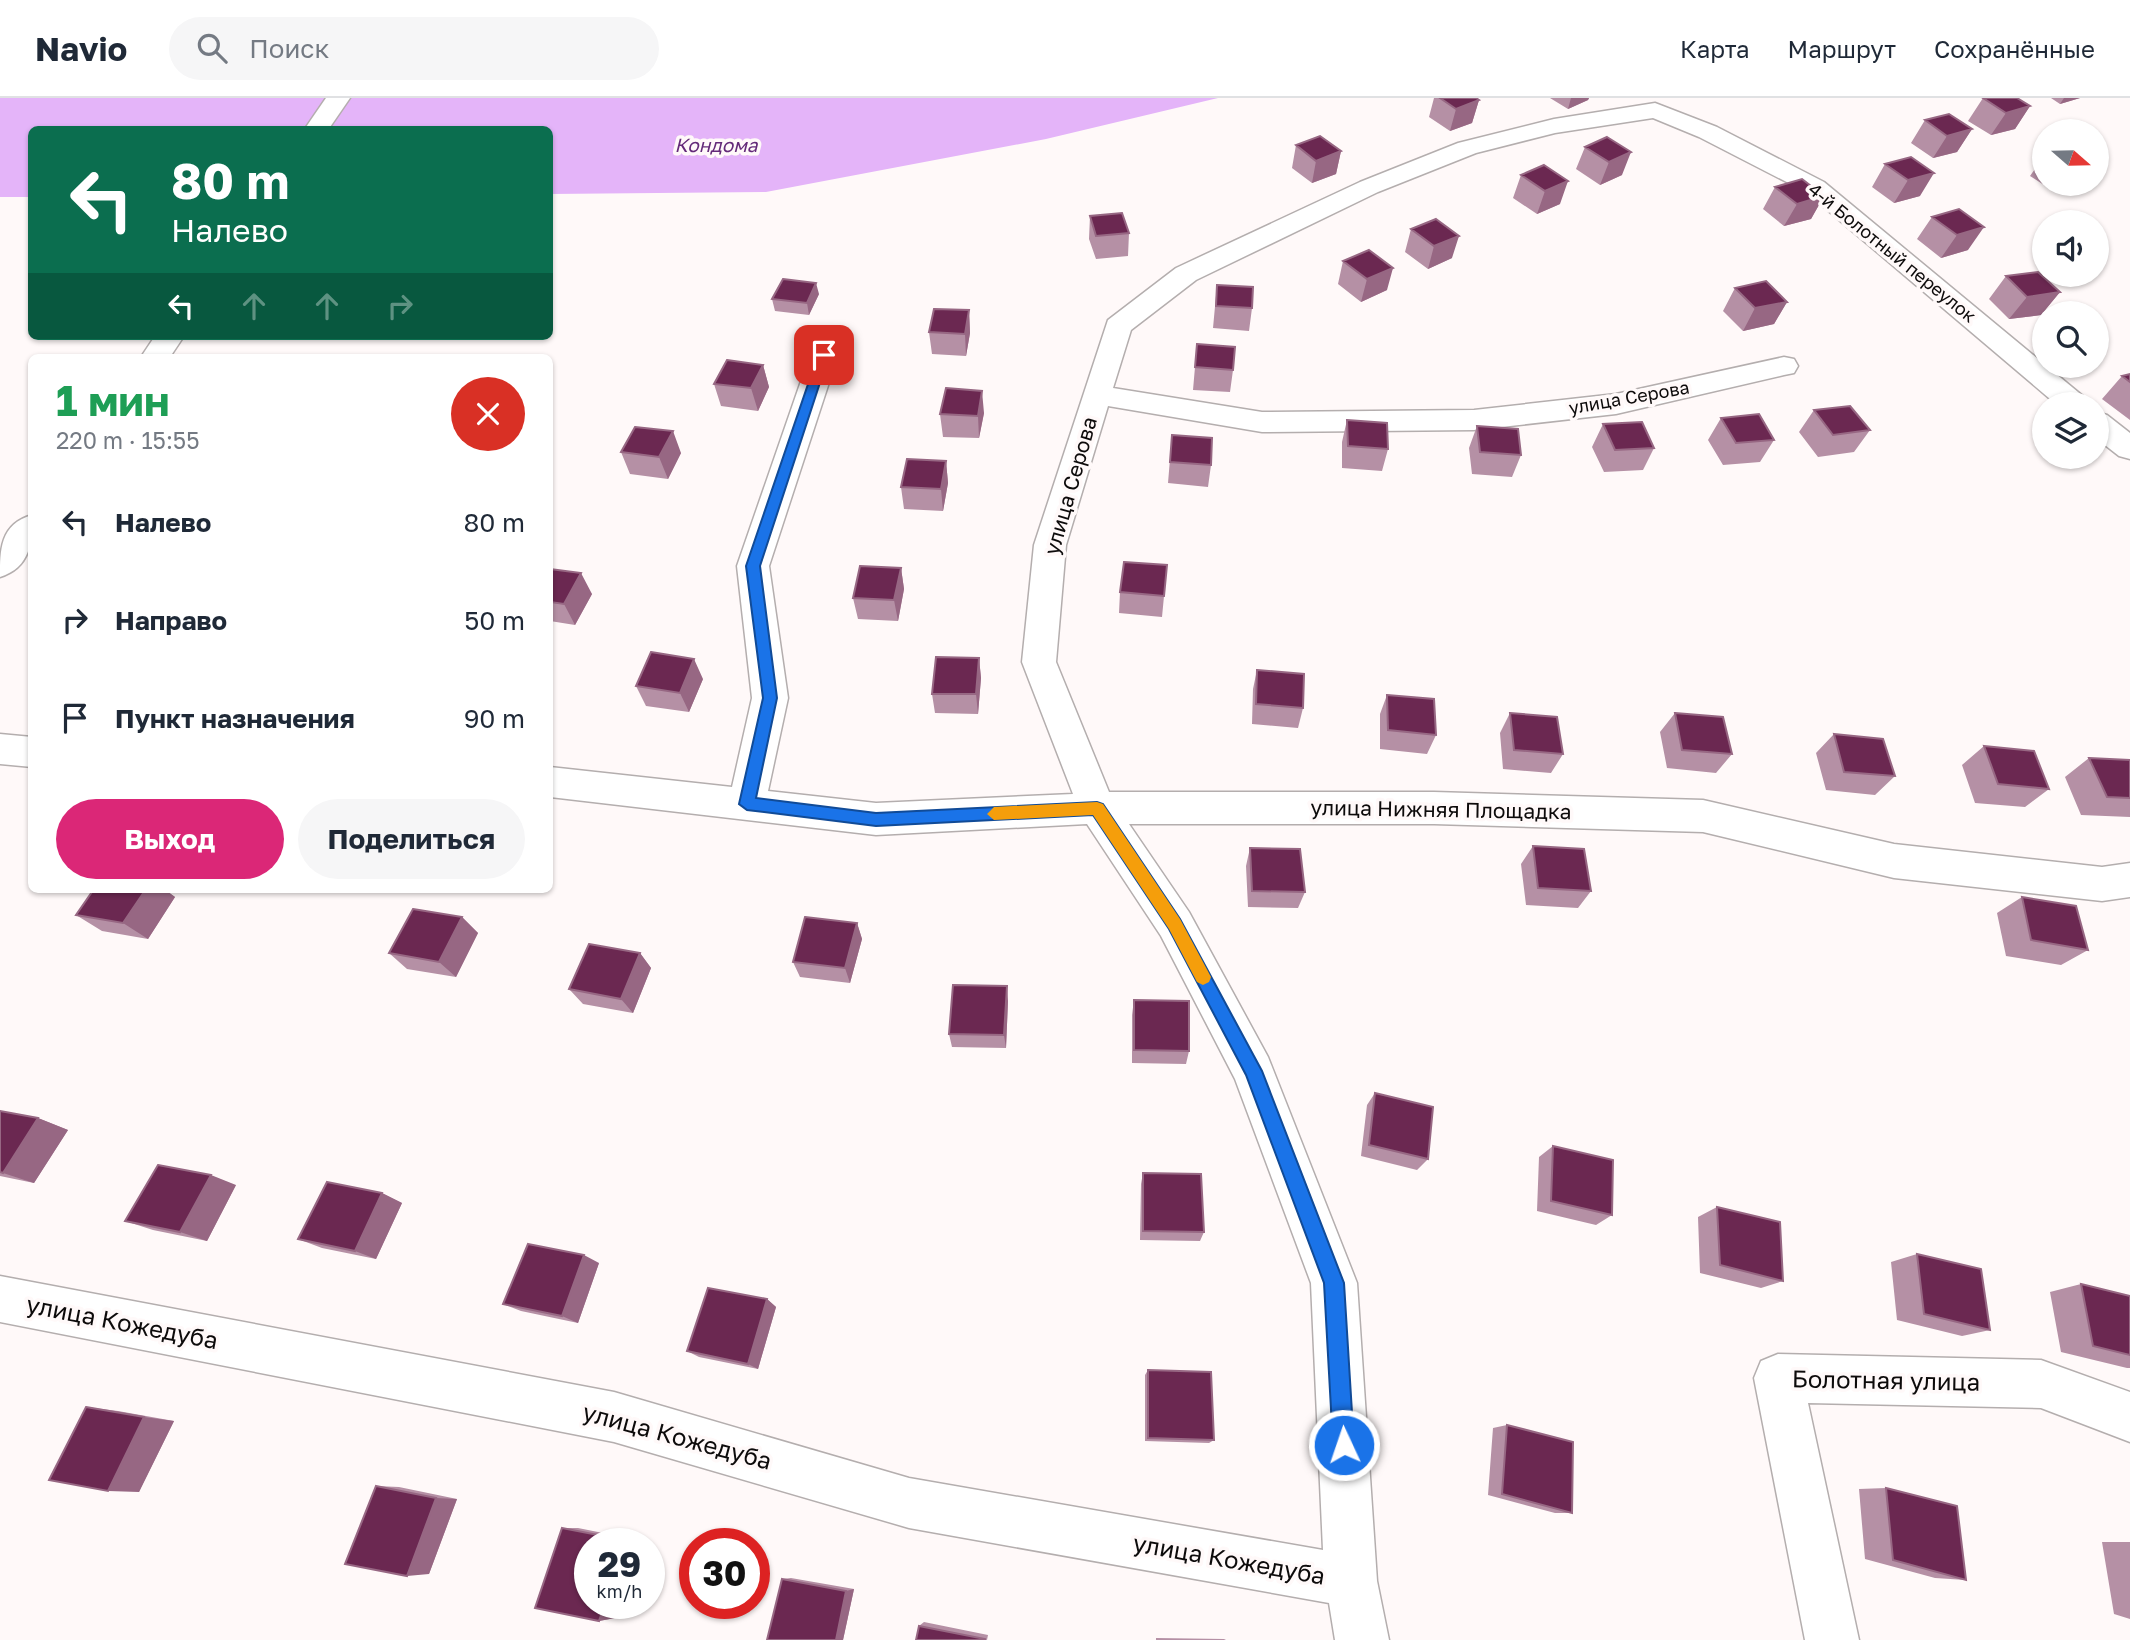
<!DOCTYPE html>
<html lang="ru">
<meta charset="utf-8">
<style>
:root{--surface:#fff;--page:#f6f6f7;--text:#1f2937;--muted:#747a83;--line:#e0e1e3;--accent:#db2777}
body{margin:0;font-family:"Golos Text",sans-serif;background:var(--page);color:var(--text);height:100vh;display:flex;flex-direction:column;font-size:26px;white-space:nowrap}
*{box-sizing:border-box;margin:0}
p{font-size:23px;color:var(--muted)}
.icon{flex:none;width:38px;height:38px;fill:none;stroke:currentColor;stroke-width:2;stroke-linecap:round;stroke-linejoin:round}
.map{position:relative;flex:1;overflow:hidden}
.panel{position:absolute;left:28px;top:256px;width:525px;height:539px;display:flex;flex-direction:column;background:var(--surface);border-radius:10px;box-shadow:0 2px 5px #0004}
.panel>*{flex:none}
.top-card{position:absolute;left:28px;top:28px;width:525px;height:214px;border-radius:10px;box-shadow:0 2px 5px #0004;background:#0b6e4f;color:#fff;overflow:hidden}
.needle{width:46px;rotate:110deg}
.tools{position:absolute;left:2032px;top:21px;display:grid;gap:14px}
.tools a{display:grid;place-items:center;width:77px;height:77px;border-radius:50%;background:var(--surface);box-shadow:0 2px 5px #0004;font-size:35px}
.speed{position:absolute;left:574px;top:1430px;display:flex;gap:14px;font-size:35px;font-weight:700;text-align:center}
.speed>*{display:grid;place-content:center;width:91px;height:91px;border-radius:50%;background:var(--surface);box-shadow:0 2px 5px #0004;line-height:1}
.speed small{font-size:18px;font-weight:400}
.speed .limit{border:10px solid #d22;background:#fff;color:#111}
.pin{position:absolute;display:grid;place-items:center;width:60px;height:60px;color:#fff;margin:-30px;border-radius:14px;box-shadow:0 4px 10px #0006}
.me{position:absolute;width:77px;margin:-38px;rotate:357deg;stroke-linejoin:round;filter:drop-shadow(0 0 5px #0008)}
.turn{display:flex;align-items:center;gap:24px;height:147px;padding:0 28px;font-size:32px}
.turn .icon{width:91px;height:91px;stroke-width:2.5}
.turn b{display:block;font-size:49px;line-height:60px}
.lanes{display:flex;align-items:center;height:66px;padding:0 28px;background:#0003;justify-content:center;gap:35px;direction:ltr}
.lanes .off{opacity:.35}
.round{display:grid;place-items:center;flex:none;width:74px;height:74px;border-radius:37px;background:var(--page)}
.headline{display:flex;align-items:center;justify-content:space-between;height:119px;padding:0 28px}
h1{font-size:42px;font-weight:700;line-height:52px;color:#1e9e55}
.button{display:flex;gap:14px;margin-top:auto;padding:14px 28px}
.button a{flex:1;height:80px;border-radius:42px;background:var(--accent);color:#fff;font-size:28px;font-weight:700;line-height:80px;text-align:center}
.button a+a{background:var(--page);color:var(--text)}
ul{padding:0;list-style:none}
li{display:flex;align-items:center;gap:21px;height:98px;padding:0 28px}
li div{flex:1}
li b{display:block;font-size:26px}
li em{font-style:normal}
header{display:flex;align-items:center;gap:42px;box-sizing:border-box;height:98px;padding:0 35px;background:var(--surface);border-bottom:2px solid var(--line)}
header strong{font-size:33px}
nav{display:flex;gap:38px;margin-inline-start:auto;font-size:24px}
.search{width:490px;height:63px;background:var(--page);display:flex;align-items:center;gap:18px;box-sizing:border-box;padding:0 24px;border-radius:38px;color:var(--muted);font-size:26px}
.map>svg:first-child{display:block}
.water{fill:#e4b4f9}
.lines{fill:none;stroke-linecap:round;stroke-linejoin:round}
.minor-casing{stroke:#b4aeae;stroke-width:3}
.secondary-casing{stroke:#b4aeae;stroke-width:3}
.minor{fill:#fff;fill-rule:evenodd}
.secondary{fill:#fff;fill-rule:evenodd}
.wall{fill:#b590a5}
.shaded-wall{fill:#976783}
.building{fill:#6b2851;stroke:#976783;stroke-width:2}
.route{fill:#1a73e8;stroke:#114b97;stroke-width:2}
.slow{fill:#f59e0b}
.labels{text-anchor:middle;stroke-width:7;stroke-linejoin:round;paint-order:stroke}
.far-street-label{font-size:18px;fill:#0d0b0b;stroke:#fff9f9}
.far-water-label{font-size:19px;font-style:italic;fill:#642a79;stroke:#fff9f9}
.street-label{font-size:21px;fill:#0d0b0b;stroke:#fff9f9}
.near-street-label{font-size:24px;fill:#0d0b0b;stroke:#fff9f9}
</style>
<header>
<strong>Navio</strong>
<div class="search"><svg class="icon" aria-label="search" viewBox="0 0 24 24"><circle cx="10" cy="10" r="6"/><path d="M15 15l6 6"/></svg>Поиск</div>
<nav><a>Карта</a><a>Маршрут</a><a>Сохранённые</a></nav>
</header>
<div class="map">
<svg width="2130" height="1542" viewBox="0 0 2130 1542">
<rect width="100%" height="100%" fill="#fff9f9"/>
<path class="water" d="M0 0H1218L1046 41 766 94 550 96V32H32L31 99H0Z"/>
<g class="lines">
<defs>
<path id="minor" d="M1655 5 1717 29 1824 84 2084 299 2089 306H2056L1806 94 1699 39 1653 20 1555 35 1476 55 1378 94 1196 182 1131 232 1113 290 1262 314 1474 312 1616 296 1784 259 1794 261 1798 268 1794 275 1784 277 1616 316 1474 332 1262 334 1108 308 1066 447 1056 564 1109 694H1434L1703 702 1894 746 2102 769 2130 765V799L2102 803 1894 780 1703 734 1434 726H1129L1189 814 1268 959 1357 1185 1377 1483 1389 1542H1335L1329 1505 909 1430 614 1344 0 1224V1178L614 1294 909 1380 1323 1452 1311 1185 1235 981 1161 838 1087 726 876 737 550 699V669L732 689 752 600 737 468 810 257 814 251 824 248 834 251 838 257 769 468 788 600 768 693 876 705 1073 696 1022 564 1034 447 1108 222 1176 170 1360 84 1458 45 1554 21Z
M2096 314 2107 317 2130 335V361L2119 358 2096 340Z
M0 636 32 639V669L0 666Z
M1778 1256 2041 1262 2130 1294V1344L2041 1310 1808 1305 1859 1542H1805L1754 1280 1761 1263Z"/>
<path id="secondary" d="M326 0H350L328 32H304Z
M155 238H184L170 259H141Z
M32 417C32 444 31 469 0 479 0 452 0 426 32 417Z"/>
</defs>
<use href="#minor" class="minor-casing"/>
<use href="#secondary" class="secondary-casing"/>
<use href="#minor" class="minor"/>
<use href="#secondary" class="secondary"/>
</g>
<path class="wall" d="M1434 0H1476L1479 2 1472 25 1450 33 1429 19Z
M1550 0H1589L1588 2 1568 11Z
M1983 0 2030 8 2015 31 1991 37 1968 23Z
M2051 0H2080L2060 6Z
M1925 22 1972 31 1957 54 1933 60 1911 45Z
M1607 39 1622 77 1600 87 1576 71 1585 49Z
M1296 47 1341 53 1336 76 1312 85 1292 70Z
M2044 58V86H2079L2055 94 2030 78Z
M1911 59 1920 98 1894 105 1872 89 1885 66Z
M1544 67 1560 106 1537 116 1513 100 1521 77Z
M1775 89 1824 98 1811 121 1784 128 1763 111Z
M1959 111 1968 152 1941 160 1917 141 1932 119Z
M1090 118 1129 135 1128 158 1096 161 1089 141Z
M1411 131 1452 160 1428 171 1405 154Z
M1343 163 1387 192 1361 204 1338 186Z
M2006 178 2060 194 2041 217 2009 221 1989 201Z
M1217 187 1252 210 1249 233 1213 230Z
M1735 190 1787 204 1774 226 1743 233 1723 213Z
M819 196 809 217 775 213 772 201Z
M969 212 970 235 966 258 932 256 929 234Z
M1197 246 1233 272 1230 294 1193 292Z
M763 267 769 289 758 313 721 308 714 286Z
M2130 276V322L2102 301 2122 278Z
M1814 312 1870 332 1854 354 1818 359 1799 334Z
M984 315 979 340 943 339 940 316Z
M1721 320 1774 342 1760 364 1723 367 1708 342Z
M1347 322 1388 351 1382 373 1342 370V344Z
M1603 326 1654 350 1643 372 1604 374 1592 349Z
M1477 328 1521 357 1512 379 1472 376 1469 350Z
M1172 337 1211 367 1208 389 1168 385Z
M621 354 681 355 668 381 630 376Z
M946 363 948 385 943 413 904 411 901 389Z
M1167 467 1162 519 1119 515 1120 494Z
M901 470 904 491 898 523 858 521 853 500Z
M550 471 592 496 575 527 550 523Z
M979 560 981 580 978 616 935 615 932 596Z
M1257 572 1303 610 1298 630 1252 626 1253 591Z
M703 581 689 614 646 608 636 588Z
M1387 597 1436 637 1427 656 1380 651V616Z
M1510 615 1563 656 1551 675 1503 671 1500 635Z
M1675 615 1732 656 1716 675 1667 670 1660 634Z
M1834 636 1895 678 1875 697 1826 692 1816 655Z
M1984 648 2049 691 2025 709 1975 705 1962 667Z
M2089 660 2130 662V719L2081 717 2065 679Z
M1533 748 1591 793 1578 810 1526 807 1521 766Z
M1250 750 1305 794 1298 810 1248 809 1246 768Z
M94 791H164L175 799 148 841 102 833 76 817Z
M314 791H335L333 794Z
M2022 799 2088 852 2061 867 2006 858 1997 815Z
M462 819 478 835 456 879 407 871 389 855Z
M857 825 862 841 850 885 800 879 793 864Z
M640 855 651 870 633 915 583 906 569 891Z
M1134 902 1189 953 1186 966 1132 965V917Z
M1008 903 1006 950 952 949 949 936Z
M1375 995 1428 1061 1417 1072 1361 1058 1367 1007Z
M0 1013 38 1020 68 1032 34 1085 0 1078Z
M1553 1048 1612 1117 1596 1127 1537 1113 1539 1059Z
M1143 1075 1204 1134 1200 1143 1140 1142 1141 1086Z
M236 1087 207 1143 153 1132 125 1123Z
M382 1095 402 1105 376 1161 322 1150 298 1141Z
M1717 1109 1783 1183 1761 1190 1700 1175 1698 1119Z
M1917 1156 1990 1232 1962 1238 1897 1222 1891 1164Z
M599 1165 578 1225 521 1213 503 1206Z
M2081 1186 2130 1198V1270H2127L2061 1254 2050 1194Z
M767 1201 776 1209 758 1271 699 1259 687 1253Z
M1148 1272 1214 1342 1209 1345 1145 1343V1277Z
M86 1309 118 1313 174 1323 139 1394Z
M1507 1327 1572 1415H1555L1488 1397 1493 1330Z
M376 1388 399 1389 457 1401 429 1476Z
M1886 1390 1966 1482 1935 1480 1865 1461 1859 1391Z
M562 1430H578L638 1442 615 1520 599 1523Z
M2102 1444H2130V1521L2114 1516Z
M791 1480 854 1491 843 1542 782 1481Z
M924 1524 988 1537 987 1542 919 1528Z
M1156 1540 1224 1541 1226 1542H1156Z"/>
<path class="shaded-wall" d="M1571 0H1589L1588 2 1568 11Z
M2064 0H2080L2060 6Z
M1479 2 1472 25 1450 33 1456 11Z
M2030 8 2015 31 1991 37 2006 15Z
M1972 31 1957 54 1933 60 1947 38Z
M1341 53 1336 76 1312 85 1316 63Z
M1631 54 1622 77 1600 87 1609 64Z
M1934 75 1920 98 1894 105 1908 82Z
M1568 83 1560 106 1537 116 1545 93Z
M2061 86H2079L2055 94Z
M1824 98 1811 121 1784 128 1797 106Z
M1984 129 1968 152 1941 160 1957 137Z
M1459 138 1452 160 1428 171 1434 148Z
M1393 170 1387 192 1361 204 1367 181Z
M816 185 819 196 809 217 807 205Z
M2060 194 2041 217 2009 221 2027 199Z
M1787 204 1774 226 1743 233 1755 210Z
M969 212 970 235 966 258 965 236Z
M763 267 769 289 758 313 751 290Z
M982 293 984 315 979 340 978 318Z
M673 333 681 355 668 381 659 359Z
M946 363 948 385 943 413 941 391Z
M901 470 904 491 898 523 894 502Z
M581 475 592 496 575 527 564 506Z
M979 560 981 580 978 616 976 596Z
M694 561 703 581 689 614 680 595Z
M146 791H164L175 799 148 841 123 825Z
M462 819 478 835 456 879 439 864Z
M857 825 862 841 850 885 845 870Z
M640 855 651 870 633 915 621 901Z
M1007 888 1008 903 1006 950 1004 937Z
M38 1020 68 1032 34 1085 3 1075Z
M211 1077 236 1087 207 1143 180 1134Z
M382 1095 402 1105 376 1161 355 1153Z
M584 1157 599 1165 578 1225 562 1218Z
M767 1201 776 1209 758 1271 748 1266Z
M144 1319 174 1323 139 1394 108 1393Z
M436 1400 457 1401 429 1476 407 1478Z
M624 1442H638L637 1446H623Z
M854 1491 843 1542H836L846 1493Z
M605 1505H620L615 1520 599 1523Z"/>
<path class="building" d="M1440 0H1476L1479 2 1456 11Z
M1983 0H2017L2030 8 2006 15Z
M1949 16 1972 31 1947 38 1925 22Z
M1320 38 1341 53 1316 63 1296 47Z
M1607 39 1631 54 1609 64 1585 49Z
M1911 59 1934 75 1908 82 1885 66Z
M1544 67 1568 83 1545 93 1521 77Z
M1802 81 1824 98 1797 106 1775 89Z
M1959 111 1984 129 1957 137 1932 119Z
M1122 115 1129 135 1096 138 1090 118Z
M1436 121 1459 138 1434 148 1411 131Z
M1369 152 1393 170 1367 181 1343 163Z
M2038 174 2060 194 2027 199 2006 178Z
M783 181 816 185 807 205 772 201Z
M1766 183 1787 204 1755 210 1735 190Z
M1217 187 1253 189 1252 210 1216 208Z
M934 211 969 212 965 236 929 234Z
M1197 246 1235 249 1233 272 1195 269Z
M727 262 763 267 751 290 714 286Z
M2130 276V284L2122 278Z
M946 290 982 293 978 318 940 316Z
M1850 308 1870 332 1833 337 1814 312Z
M1759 316 1774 342 1736 345 1721 320Z
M1347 322 1387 325 1388 351 1348 348Z
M1642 324 1654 350 1615 352 1603 326Z
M1477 328 1518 331 1521 357 1480 354Z
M635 329 673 333 659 359 621 354Z
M1172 337 1212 340 1211 367 1170 364Z
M907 361 946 363 941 391 901 389Z
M1124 464 1167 467 1164 498 1120 494Z
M860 468 901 470 894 502 853 500Z
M550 471 581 475 564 506 550 504Z
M651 554 694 561 680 595 636 588Z
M936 559 979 560 976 596H932Z
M1257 572 1304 576 1303 610 1256 606Z
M1387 597 1434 601 1436 637 1388 632Z
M1510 615 1557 619 1563 656 1514 652Z
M1675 615 1723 619 1732 656 1682 652Z
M1834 636 1883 641 1895 678 1844 674Z
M1984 648 2034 653 2049 691 1998 686Z
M2089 660 2130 662V700L2107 699Z
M1533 748 1584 751 1591 793 1538 790Z
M1250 750 1300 751 1305 794 1252 793Z
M94 791H146L123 825 76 817Z
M2022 799 2076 808 2088 852 2031 842Z
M413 811 462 819 439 864 389 855Z
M805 819 857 825 845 870 793 864Z
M589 846 640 855 621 901 569 891Z
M953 887 1007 888 1004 937 949 936Z
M1134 902 1189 903V953L1134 952Z
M1375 995 1433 1009 1428 1061 1369 1047Z
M0 1013 38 1020 3 1075 0 1074Z
M1553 1048 1613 1062 1612 1117 1551 1103Z
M158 1067 211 1077 180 1134 125 1123Z
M1143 1075 1201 1076 1204 1134 1143 1133Z
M327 1084 382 1095 355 1153 298 1141Z
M1717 1109 1780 1124 1783 1183 1720 1167Z
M528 1146 584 1157 562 1218 503 1206Z
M1917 1156 1981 1171 1990 1232 1924 1216Z
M2081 1186 2130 1198V1257L2093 1248Z
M708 1190 767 1201 748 1266 687 1253Z
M1148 1272 1211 1274 1214 1342 1148 1340Z
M86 1309 144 1319 108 1393 49 1382Z
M1507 1327 1573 1344 1572 1415 1502 1396Z
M376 1388 436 1400 407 1478 345 1466Z
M1886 1390 1957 1408 1966 1482 1893 1462Z
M562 1430 624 1442 623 1446H590V1505H605L599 1523 535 1510Z
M782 1481 846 1493 836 1542H767Z
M919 1528 985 1541V1542H916Z"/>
<path class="route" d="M824 253 829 257 760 468 777 600 756 700 876 715 1097 704 1103 706 1180 821 1262 973 1344 1185 1354 1347 1351 1354 1344 1357 1336 1354 1333 1347 1324 1185 1246 977 1169 831 1093 717 876 728 747 712 739 706 763 600 746 468 818 257Z"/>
<path class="slow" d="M1097 704 1103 706 1180 821 1211 879 1209 884 1203 887 1197 884 1169 831 1093 717 994 722 987 716 994 709Z"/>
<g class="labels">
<g class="far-street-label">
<text transform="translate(1892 155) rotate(39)" y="6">4-й Болотный переулок</text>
<text transform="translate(1629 300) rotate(-10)" y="6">улица Серова</text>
</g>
<g class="far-water-label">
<text x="716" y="54">Кондома</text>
</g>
<g class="street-label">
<text transform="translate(1071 388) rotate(-74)" y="7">улица Серова</text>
<text transform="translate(1441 712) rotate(1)" y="7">улица Нижняя Площадка</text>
</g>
<g class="near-street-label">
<text transform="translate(122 1225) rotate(11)" y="8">улица Кожедуба</text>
<text transform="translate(1886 1283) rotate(1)" y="8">Болотная улица</text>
<text transform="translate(677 1339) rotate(15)" y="8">улица Кожедуба</text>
<text transform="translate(1229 1462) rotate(10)" y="8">улица Кожедуба</text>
</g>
</g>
</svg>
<div class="tools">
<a><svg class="needle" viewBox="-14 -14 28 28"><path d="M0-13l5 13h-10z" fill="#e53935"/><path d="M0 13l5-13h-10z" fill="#747a83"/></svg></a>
<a><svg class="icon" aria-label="sound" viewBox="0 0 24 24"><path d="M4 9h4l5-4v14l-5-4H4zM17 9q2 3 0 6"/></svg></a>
<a><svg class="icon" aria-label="search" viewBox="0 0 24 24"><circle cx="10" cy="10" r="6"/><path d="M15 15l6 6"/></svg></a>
<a><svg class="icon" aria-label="layers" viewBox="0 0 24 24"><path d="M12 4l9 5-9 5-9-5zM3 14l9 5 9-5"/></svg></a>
</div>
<div class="speed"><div>29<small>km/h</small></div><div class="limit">30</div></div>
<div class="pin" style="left:824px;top:257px;background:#d93025"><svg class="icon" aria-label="arrive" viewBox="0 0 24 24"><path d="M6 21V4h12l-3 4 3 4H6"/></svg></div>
<svg class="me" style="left:1344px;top:1347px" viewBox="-20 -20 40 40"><circle r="17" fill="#1a73e8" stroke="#fff" stroke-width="3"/><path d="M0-11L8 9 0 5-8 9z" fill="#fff"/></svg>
<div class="top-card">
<div class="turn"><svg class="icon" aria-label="left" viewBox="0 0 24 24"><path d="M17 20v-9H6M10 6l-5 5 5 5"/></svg><div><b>80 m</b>Налево</div></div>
<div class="lanes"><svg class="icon" aria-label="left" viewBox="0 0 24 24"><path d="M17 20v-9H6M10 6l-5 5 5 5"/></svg><svg class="icon off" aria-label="ahead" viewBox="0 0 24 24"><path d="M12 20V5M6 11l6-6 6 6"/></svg><svg class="icon off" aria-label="ahead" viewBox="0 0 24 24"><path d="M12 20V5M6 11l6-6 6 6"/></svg><svg class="icon off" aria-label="right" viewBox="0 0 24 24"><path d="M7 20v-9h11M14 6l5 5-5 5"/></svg></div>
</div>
<section class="panel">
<div class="headline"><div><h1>1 мин</h1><p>220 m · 15:55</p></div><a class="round" style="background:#d93025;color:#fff"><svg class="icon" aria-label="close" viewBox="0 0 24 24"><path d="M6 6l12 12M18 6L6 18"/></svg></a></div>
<ul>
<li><svg class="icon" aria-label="left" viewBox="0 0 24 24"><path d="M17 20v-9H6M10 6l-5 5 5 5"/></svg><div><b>Налево</b></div><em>80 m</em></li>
<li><svg class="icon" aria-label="right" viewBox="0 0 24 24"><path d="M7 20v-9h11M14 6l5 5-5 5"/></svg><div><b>Направо</b></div><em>50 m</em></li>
<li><svg class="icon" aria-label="arrive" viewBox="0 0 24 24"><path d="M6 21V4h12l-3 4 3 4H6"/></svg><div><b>Пункт назначения</b></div><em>90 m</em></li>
</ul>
<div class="button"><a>Выход</a><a>Поделиться</a></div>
</section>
</div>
